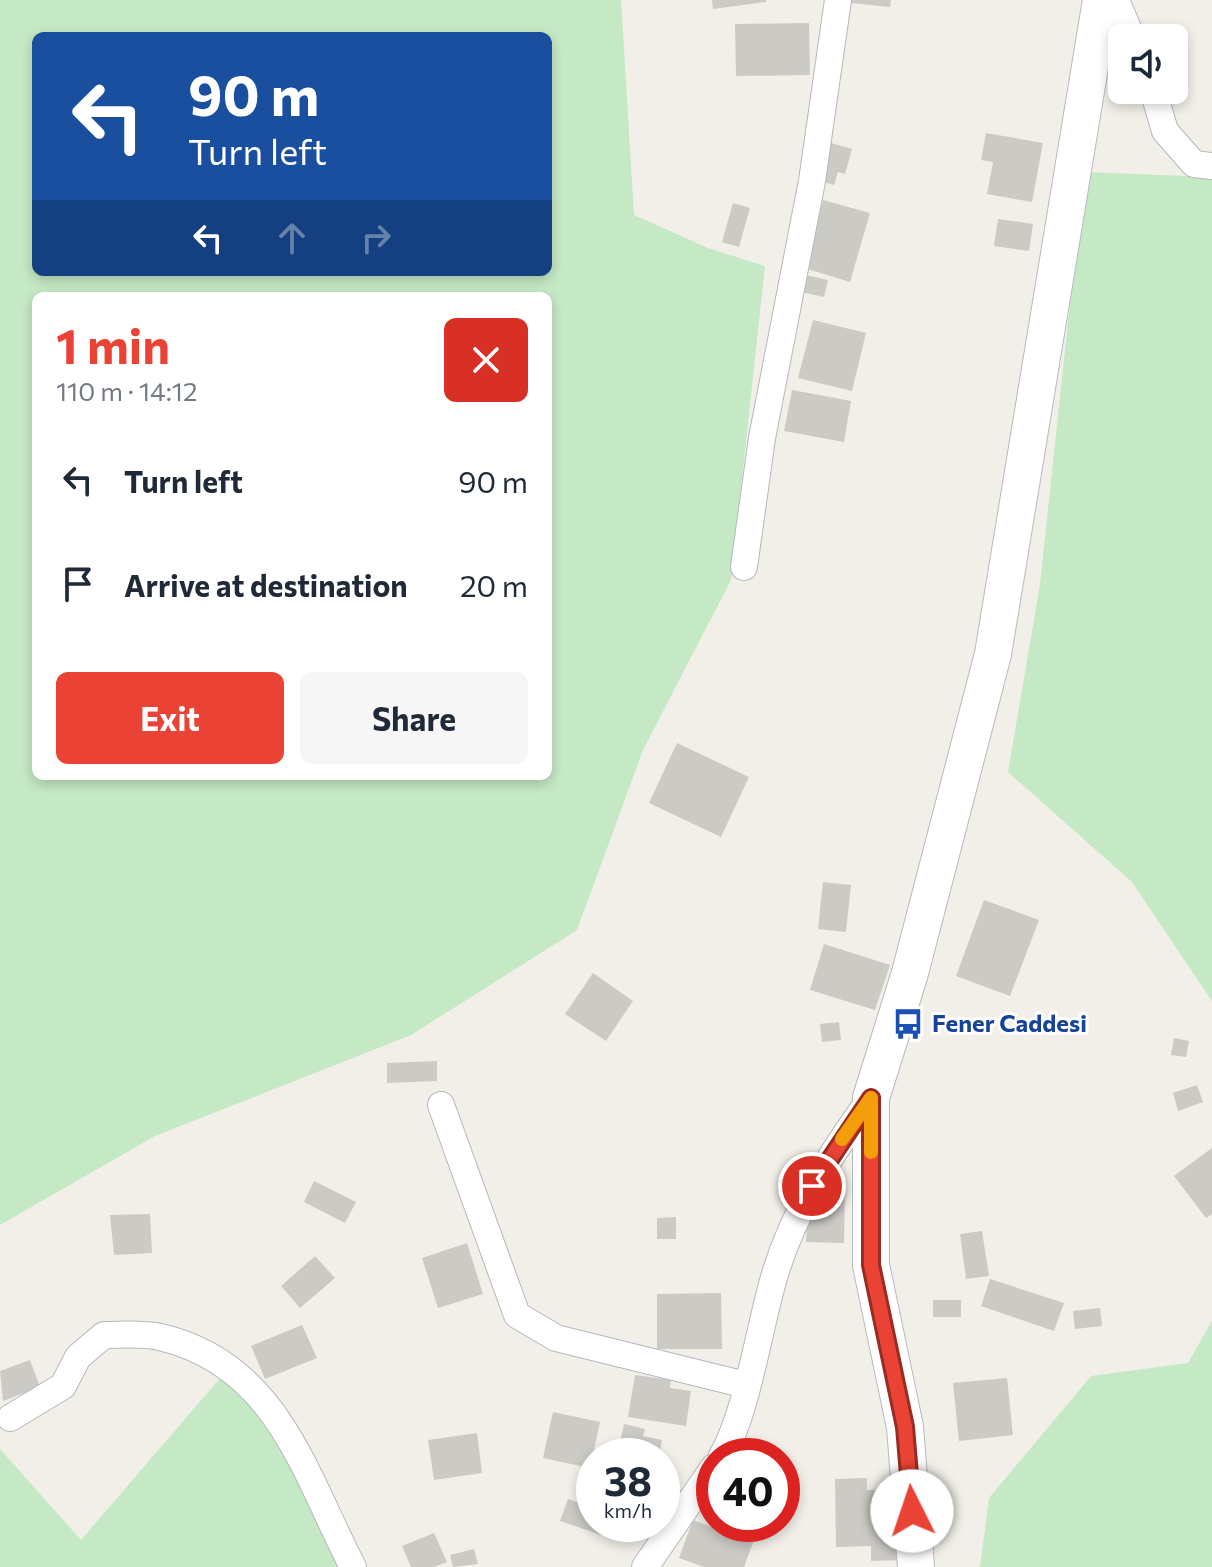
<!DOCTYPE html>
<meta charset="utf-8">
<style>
:root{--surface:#fff;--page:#f6f6f7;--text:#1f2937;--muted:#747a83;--accent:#ea4335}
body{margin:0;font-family:Commissioner,sans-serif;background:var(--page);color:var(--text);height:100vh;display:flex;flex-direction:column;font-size:30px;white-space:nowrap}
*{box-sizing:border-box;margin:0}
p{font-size:26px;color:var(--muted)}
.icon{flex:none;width:44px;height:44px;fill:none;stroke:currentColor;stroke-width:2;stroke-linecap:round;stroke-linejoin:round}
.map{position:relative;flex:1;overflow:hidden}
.drawer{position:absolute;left:32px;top:292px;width:520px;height:488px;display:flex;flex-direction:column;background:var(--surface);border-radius:12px;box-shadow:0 4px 12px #0003}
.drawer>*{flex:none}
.hud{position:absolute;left:32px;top:32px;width:520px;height:244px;border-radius:12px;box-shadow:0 4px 12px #0003;background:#1a4fa0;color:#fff;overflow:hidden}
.controls{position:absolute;left:1108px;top:24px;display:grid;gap:16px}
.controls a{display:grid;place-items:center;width:80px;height:80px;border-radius:12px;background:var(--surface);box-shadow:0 4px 12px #0003;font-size:40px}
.speed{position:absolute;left:576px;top:1438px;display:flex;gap:16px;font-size:40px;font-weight:700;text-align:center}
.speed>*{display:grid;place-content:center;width:104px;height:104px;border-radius:50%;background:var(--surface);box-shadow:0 4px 12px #0003;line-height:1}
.speed small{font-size:20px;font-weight:400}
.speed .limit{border:12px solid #d22;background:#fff;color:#111}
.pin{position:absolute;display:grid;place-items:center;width:68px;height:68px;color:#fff;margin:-34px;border:4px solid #fff;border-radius:50%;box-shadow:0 2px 8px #0007}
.me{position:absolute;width:88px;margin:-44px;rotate:356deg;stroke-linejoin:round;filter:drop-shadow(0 0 6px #0008)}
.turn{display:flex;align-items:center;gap:28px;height:168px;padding:0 24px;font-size:36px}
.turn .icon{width:104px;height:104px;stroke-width:2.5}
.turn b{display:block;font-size:56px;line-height:68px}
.lanes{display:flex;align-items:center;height:76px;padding:0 24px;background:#0003;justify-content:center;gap:40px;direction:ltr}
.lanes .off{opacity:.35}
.round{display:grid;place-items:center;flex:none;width:84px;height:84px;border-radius:12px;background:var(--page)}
.summary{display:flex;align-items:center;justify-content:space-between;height:136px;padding:0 24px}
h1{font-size:48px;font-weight:700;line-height:60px;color:var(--accent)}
.primary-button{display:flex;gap:16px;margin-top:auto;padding:16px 24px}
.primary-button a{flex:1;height:92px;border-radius:12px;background:var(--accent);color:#fff;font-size:32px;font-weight:700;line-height:92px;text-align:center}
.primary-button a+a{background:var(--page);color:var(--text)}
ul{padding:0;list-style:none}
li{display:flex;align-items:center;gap:24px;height:104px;padding:0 24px}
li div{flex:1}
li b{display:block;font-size:30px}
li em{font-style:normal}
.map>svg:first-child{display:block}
.green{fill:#c5e8c5;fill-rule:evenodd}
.building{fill:#cccac5}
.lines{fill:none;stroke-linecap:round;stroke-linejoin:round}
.street-casing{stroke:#b5b8bc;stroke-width:28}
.secondary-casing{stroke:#b6babf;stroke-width:38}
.street{stroke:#fff;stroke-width:26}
.secondary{stroke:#fff;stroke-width:36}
.route-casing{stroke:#982c22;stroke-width:20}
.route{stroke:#ea4335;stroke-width:14}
.slow{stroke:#f59e0b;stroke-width:14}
.labels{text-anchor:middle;stroke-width:6;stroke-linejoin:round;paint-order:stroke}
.transit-label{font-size:24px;font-weight:bold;fill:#164399;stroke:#fff;text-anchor:start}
</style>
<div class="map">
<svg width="1212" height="1567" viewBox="0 0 1212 1567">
<rect width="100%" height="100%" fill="#f1efe8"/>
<path class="green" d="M0 0H621L634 215 708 248 765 266 731 580 643 750 577 930 411 1035 155 1136 0 1225ZM36 36H548V272H36ZM36 296H548V776H36Z
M1084 172 1212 177V1001L1132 882 1008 772 1040 584Z
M1212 1321V1567H980L989 1498 1091 1376 1188 1363Z
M228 1369 260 1389 349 1567H0V1449L81 1540Z"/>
<path class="building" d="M712 0H766V2L713 9Z
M852 0H891L890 7 852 3Z
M809 23 810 75 736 76 735 24Z
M986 133 1043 143 1032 202 987 194 993 162 981 160Z
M831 143 852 149 845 174 838 172 834 185 820 181Z
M823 200 870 213 850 282 804 268Z
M733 203 750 208 739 247 722 242Z
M998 219 1033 224 1029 251 994 246Z
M801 274 828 280 824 297 797 291Z
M813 320 866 333 852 391 798 378Z
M792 390 851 401 844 442 784 431Z
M677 743 749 777 721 837 649 803Z
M823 882 851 885 846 932 818 929Z
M984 900 1039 920 1010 996 956 976Z
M824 944 890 965 875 1010 810 990Z
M593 973 633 1001 606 1041 565 1014Z
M839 1022 841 1040 822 1042 820 1024Z
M1174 1038 1189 1041 1186 1057 1171 1055Z
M437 1061V1081L387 1083V1063Z
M1197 1085 1203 1102 1178 1111 1173 1093Z
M1212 1148V1214L1206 1218 1174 1176Z
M314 1181 356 1202 345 1223 304 1202Z
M819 1191 845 1192 844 1243 806 1242 807 1215H819Z
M150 1214 152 1253 114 1255 110 1215Z
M676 1217V1239H657V1218Z
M982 1231 989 1276 966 1279 960 1234Z
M467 1243 483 1294 438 1308 422 1258Z
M315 1256 335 1278 300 1308 281 1286Z
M990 1279 1064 1303 1054 1331 981 1306Z
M721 1293 722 1349H657V1294Z
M933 1300H961V1317H933Z
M1100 1308 1102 1326 1075 1329 1073 1311Z
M302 1325 317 1358 265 1379 251 1346Z
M30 1360 40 1387 3 1401 0 1371Z
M635 1375 671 1380 670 1388 691 1391 686 1426 628 1417Z
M1007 1378 1013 1435 959 1441 953 1383Z
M553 1412 600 1422 590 1468 543 1458Z
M624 1424 645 1429 643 1436 662 1440 659 1456H617Z
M477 1433 482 1473 434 1480 428 1440Z
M867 1478V1490H884L885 1505H892L893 1545H904V1560L871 1561V1546L836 1547 835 1479Z
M593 1493 594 1524H615L610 1538 560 1521 568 1499 589 1506Z
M693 1520 714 1528 715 1524H734L757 1532 744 1567H704L679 1558Z
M434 1533 447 1562 434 1567H411L402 1546Z
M474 1549 478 1564 453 1567 450 1555Z"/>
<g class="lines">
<defs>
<path id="street" d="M1116 0 1132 38
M1153 90 1165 131 1194 164 1212 166
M744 567 762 438 812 181 838 0
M441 1105 517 1315 556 1338 746 1385
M10 1418 63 1386 78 1357 104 1335C122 1335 143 1333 160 1337 277 1364 304 1473 353 1567
M722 1456C748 1410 759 1327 775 1274 795 1208 831 1154 871 1098
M645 1567 714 1467"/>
<path id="secondary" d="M916 1567 905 1427 871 1265V1098L910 973 993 654 1101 0"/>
</defs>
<use href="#street" class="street-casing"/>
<use href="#secondary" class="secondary-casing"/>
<use href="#street" class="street"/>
<use href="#secondary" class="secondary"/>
</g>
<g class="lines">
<defs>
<path id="route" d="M812 1186 871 1098V1265L905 1427 912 1511"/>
</defs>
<use href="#route" class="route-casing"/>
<use href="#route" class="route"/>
<path class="slow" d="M842 1139 871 1098V1152"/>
</g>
<defs>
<symbol id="bus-bare" viewBox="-9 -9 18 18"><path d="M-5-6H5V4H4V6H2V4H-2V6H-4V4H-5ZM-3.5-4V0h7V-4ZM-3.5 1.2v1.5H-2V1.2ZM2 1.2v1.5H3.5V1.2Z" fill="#1a4fb4" stroke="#fff" stroke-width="2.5" paint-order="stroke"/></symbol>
</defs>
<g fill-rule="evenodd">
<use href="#bus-bare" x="886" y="1002" width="44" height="44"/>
</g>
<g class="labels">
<g class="transit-label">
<text x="932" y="1032">Fener Caddesi</text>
</g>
</g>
</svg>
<div class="controls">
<a><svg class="icon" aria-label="sound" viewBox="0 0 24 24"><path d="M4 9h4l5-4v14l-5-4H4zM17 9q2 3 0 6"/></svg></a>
</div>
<div class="speed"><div>38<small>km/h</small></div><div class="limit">40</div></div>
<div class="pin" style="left:812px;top:1186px;background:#d93025"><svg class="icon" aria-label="arrive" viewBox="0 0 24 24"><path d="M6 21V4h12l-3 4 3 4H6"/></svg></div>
<svg class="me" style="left:912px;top:1511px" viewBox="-20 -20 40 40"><circle r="19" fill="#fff"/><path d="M0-13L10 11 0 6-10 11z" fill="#ea4335"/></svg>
<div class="hud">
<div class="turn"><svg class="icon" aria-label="left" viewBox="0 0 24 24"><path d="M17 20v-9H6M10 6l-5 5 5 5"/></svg><div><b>90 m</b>Turn left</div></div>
<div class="lanes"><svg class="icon" aria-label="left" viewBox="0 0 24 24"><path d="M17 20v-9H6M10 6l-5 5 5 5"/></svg><svg class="icon off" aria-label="ahead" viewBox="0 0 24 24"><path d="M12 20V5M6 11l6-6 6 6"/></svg><svg class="icon off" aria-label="right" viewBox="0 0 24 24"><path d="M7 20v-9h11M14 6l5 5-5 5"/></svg></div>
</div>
<section class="drawer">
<div class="summary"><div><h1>1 min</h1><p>110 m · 14:12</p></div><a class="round" style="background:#d93025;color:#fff"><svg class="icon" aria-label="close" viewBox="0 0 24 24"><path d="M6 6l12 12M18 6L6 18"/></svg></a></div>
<ul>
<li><svg class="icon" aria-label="left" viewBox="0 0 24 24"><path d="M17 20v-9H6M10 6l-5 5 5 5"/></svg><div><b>Turn left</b></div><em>90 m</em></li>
<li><svg class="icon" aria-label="arrive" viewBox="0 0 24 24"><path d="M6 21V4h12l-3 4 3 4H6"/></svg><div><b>Arrive at destination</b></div><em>20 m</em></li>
</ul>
<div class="primary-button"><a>Exit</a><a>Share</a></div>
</section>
</div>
